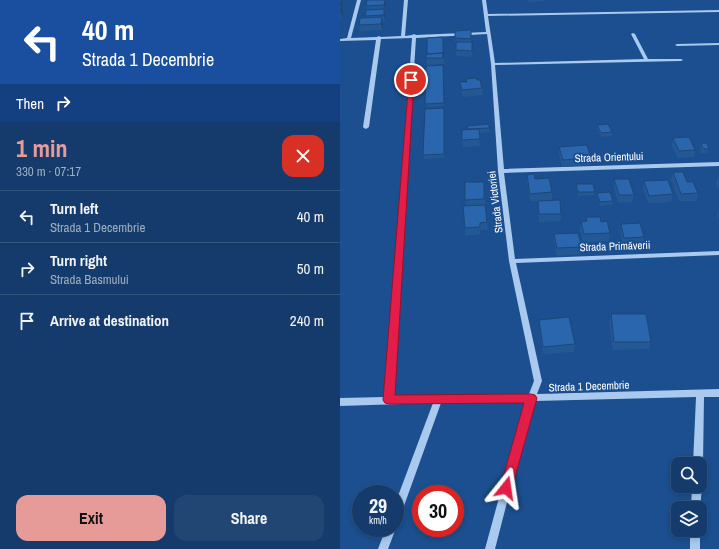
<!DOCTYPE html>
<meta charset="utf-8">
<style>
:root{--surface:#143b6b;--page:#214673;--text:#f1f3f6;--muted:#9dadc1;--line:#33557e;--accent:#e69b98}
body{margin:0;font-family:"Archivo Narrow",sans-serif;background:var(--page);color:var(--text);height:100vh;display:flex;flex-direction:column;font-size:15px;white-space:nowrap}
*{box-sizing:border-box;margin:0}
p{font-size:13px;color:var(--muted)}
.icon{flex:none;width:22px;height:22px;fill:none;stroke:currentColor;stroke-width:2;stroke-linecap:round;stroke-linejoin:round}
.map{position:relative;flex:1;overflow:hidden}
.drawer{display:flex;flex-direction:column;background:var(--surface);width:340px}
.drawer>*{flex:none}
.hud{background:#1a4fa0;color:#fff;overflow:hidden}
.buttons{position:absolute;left:331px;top:457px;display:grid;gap:8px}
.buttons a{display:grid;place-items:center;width:36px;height:36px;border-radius:8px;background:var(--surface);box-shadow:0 2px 6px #0003,0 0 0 1px var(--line);font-size:20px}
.speed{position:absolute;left:12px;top:485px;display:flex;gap:8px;font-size:20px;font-weight:700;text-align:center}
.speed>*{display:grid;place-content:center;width:52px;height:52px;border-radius:50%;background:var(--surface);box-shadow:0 2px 6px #0003,0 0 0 1px var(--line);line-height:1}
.speed small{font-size:10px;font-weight:400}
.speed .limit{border:6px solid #d22;background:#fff;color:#111}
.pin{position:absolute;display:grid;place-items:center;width:34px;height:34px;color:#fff;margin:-17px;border:2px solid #fff;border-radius:50%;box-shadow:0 1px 4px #0007}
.me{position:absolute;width:44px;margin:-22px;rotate:15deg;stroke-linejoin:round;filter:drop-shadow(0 0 3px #0008)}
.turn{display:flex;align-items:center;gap:14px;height:84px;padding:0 16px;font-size:18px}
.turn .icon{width:52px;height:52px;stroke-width:2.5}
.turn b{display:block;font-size:28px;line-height:34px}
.then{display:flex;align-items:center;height:38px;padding:0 16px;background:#0003;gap:8px;font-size:15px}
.round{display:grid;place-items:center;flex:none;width:42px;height:42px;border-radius:12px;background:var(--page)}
.summary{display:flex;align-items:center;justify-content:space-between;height:68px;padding:0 16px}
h1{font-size:24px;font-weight:700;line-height:30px;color:var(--accent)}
.button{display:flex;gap:8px;margin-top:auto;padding:8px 16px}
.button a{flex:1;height:46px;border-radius:12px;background:var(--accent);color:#111;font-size:16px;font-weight:700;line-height:46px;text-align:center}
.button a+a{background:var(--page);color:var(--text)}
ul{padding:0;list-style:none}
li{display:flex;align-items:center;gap:12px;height:52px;padding:0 16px;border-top:1px solid var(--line)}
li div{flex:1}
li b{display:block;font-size:15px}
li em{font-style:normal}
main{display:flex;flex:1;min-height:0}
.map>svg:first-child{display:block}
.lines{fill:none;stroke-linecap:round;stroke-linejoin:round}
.minor{fill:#a9c9ee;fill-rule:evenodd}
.wall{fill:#245895}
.shaded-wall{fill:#1d4779}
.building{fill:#2a66ad;stroke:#1d4779}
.route{fill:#e11d48;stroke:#92132f}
.labels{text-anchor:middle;stroke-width:4;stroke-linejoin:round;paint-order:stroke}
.street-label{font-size:11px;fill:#fff;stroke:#1b4f8f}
</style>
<main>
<section class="drawer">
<div class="hud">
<div class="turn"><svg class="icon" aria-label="left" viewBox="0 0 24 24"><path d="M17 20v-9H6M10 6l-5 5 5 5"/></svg><div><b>40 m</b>Strada 1 Decembrie</div></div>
<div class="then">Then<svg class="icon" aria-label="right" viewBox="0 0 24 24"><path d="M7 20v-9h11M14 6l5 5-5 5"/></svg></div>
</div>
<div class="summary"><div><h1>1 min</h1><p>330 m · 07:17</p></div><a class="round" style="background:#d93025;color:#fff"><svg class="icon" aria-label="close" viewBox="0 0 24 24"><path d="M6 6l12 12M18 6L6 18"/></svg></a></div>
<ul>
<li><svg class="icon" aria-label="left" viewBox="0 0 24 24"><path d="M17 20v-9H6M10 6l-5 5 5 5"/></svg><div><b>Turn left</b><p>Strada 1 Decembrie</p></div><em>40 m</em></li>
<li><svg class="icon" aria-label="right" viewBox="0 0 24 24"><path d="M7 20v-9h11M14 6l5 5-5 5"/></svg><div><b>Turn right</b><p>Strada Basmului</p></div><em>50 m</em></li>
<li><svg class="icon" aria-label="arrive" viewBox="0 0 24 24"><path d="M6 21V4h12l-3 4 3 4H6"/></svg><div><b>Arrive at destination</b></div><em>240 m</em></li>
</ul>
<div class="button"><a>Exit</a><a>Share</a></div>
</section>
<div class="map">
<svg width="379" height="549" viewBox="0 0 379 549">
<rect width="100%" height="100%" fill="#1b4f8f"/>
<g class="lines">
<path class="minor" d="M17 0H21L11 38 37 37 39 36 41 37 61 36 64 0H68L65 36 72 35 74 34 76 35 146 32 142 0H146L148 14 379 10V12L148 16 155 63 304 59 291 34 293 33 295 34 308 59H341L343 60 341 61 155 65 164 169 379 162V166L164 173 175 259 379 251V255L176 263 202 381 197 394 379 389V397H364L363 464 361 467H360V464H353L356 397 195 401 190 413 155 549H145L182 413 186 402 101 403 60 517 58 520 55 522V504L93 403 0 406V398L45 397 72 38 41 39 29 127 26 129 24 128 23 127 36 40 0 41V39L7 38ZM147 34 151 64 158 171 169 261 194 381 189 394 53 396 76 38Z
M379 43V45L337 46 335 45 337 44Z
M360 483 362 486 360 510V508H351L352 486H360Z
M55 526 56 528 48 549H38L46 528H55Z
M350 530H360V549H350Z"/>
</g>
<path class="wall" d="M0 0H2L3 2 2 6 3 11 2 18H0Z
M27 0H46V12H45V22H43L42 30 20 31 19 25 25 18V16L27 10 26 6Z
M187 0H205V1L188 2Z
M131 30 132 57 116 56 115 38Z
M103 40 104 64 87 65 86 58Z
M104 69V106L86 107 85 104Z
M126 79 137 80 142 88 143 95 123 97 120 82H127Z
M104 112V158L84 159 83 155Z
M257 125 272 132V136L261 137 257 128Z
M149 128 150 132 139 133 140 146 123 147 122 130Z
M333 138 355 150 354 157 338 158 332 146Z
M361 143 369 149 368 153H362L360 147Z
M219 147 251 158 250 165 222 167 219 154Z
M333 172 347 182 358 193 356 201H339L331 180Z
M187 175 195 179 212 192V200L199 201 221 214V221L199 222 198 201H190L187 182Z
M378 176H379V191L376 184Z
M274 179 294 195 292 202 278 203 274 187Z
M304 181 333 194 331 202 308 203 303 189Z
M144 182 145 205 148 230H140L141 234 125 236 123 206H126L125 200Z
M236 184 255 192V195L238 196 236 188Z
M257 193 273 201 272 205 260 206 257 196Z
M379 209V221L377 216Z
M246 217 270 233 269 241 243 242 240 229 241 222 246 221Z
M281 224 304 237 303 244 283 246 280 232Z
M214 234 242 247 241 254 217 256 214 242Z
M271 314 311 342 309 349 273 350 269 322Z
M199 320 235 344 234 352 203 354 199 327Z"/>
<path class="shaded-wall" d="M1 0H2L3 2 2 6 3 11 2 18 0 11 1 8 0 2Z
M45 0 46 5V12L44 5Z
M44 9 45 15V22L44 15Z
M42 17 43 24 42 30 41 24Z"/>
<path class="building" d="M27 0H45L44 5 26 6Z
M0 5H2L0 11Z
M44 9V15L25 16 26 10Z
M42 17 41 24 19 25 20 18Z
M131 30V39L115 38V31Z
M103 37V57V53L87 54V38Z
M116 42H132V51L116 50Z
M103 53V58H86V54Z
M103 65 104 103 85 104 86 66Z
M136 78 137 80H140L142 88 122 90 120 82H127L126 79Z
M104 108V154L83 155 85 109Z
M149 124V128L128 129 127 126Z
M268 124 272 132 261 133 257 125Z
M139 129 140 139 122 140V130Z
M349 137 355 150 339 151 333 138Z
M361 143H367L369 149H363Z
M247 145 251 158 223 160 219 147Z
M333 172H343L347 182H353L358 193 341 194Z
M194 174 195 179 209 178 212 192 190 194 187 175Z
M274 179H289L294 195H279Z
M328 180 333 194 309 196 304 181Z
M125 182H144V199L125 200Z
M236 184H253L255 192H238Z
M270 192 273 201 260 202 257 193Z
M220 200 221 214H199L198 201Z
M145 205 147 222 140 223V227L125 228 123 206Z
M246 217H260L261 222 267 221 270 233 244 234 241 222 247 221Z
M300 223 304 237 284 238 281 224Z
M238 233 242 247 217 248 214 234Z
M271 314H306L311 342H274Z
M229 317 235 344 203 347 199 320Z"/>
<path class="route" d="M69 79 74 80 55 395 191 394 195 395 197 398 172 488 170 493 166 494 162 493 160 488 184 403 49 404 45 403 43 400Z"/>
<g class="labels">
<g class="street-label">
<text transform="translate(269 157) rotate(-2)" y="4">Strada Orientului</text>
<text transform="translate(155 202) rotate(-97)" y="4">Strada Victoriei</text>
<text transform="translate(275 246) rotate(-2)" y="4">Strada Primăverii</text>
<text transform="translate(249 386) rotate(-2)" y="4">Strada 1 Decembrie</text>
</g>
</g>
</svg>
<div class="buttons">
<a><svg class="icon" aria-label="search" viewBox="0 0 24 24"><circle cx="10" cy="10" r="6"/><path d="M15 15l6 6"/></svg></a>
<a><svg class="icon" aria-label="layers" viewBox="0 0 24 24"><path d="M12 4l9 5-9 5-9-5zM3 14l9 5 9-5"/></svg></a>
</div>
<div class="speed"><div>29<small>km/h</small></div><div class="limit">30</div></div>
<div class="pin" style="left:71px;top:80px;background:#d93025"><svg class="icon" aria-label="arrive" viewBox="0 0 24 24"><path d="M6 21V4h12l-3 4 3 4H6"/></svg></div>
<svg class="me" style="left:166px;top:488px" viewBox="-20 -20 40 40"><path d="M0-17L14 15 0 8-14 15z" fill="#e11d48" stroke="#fff" stroke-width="4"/></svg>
</div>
</main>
